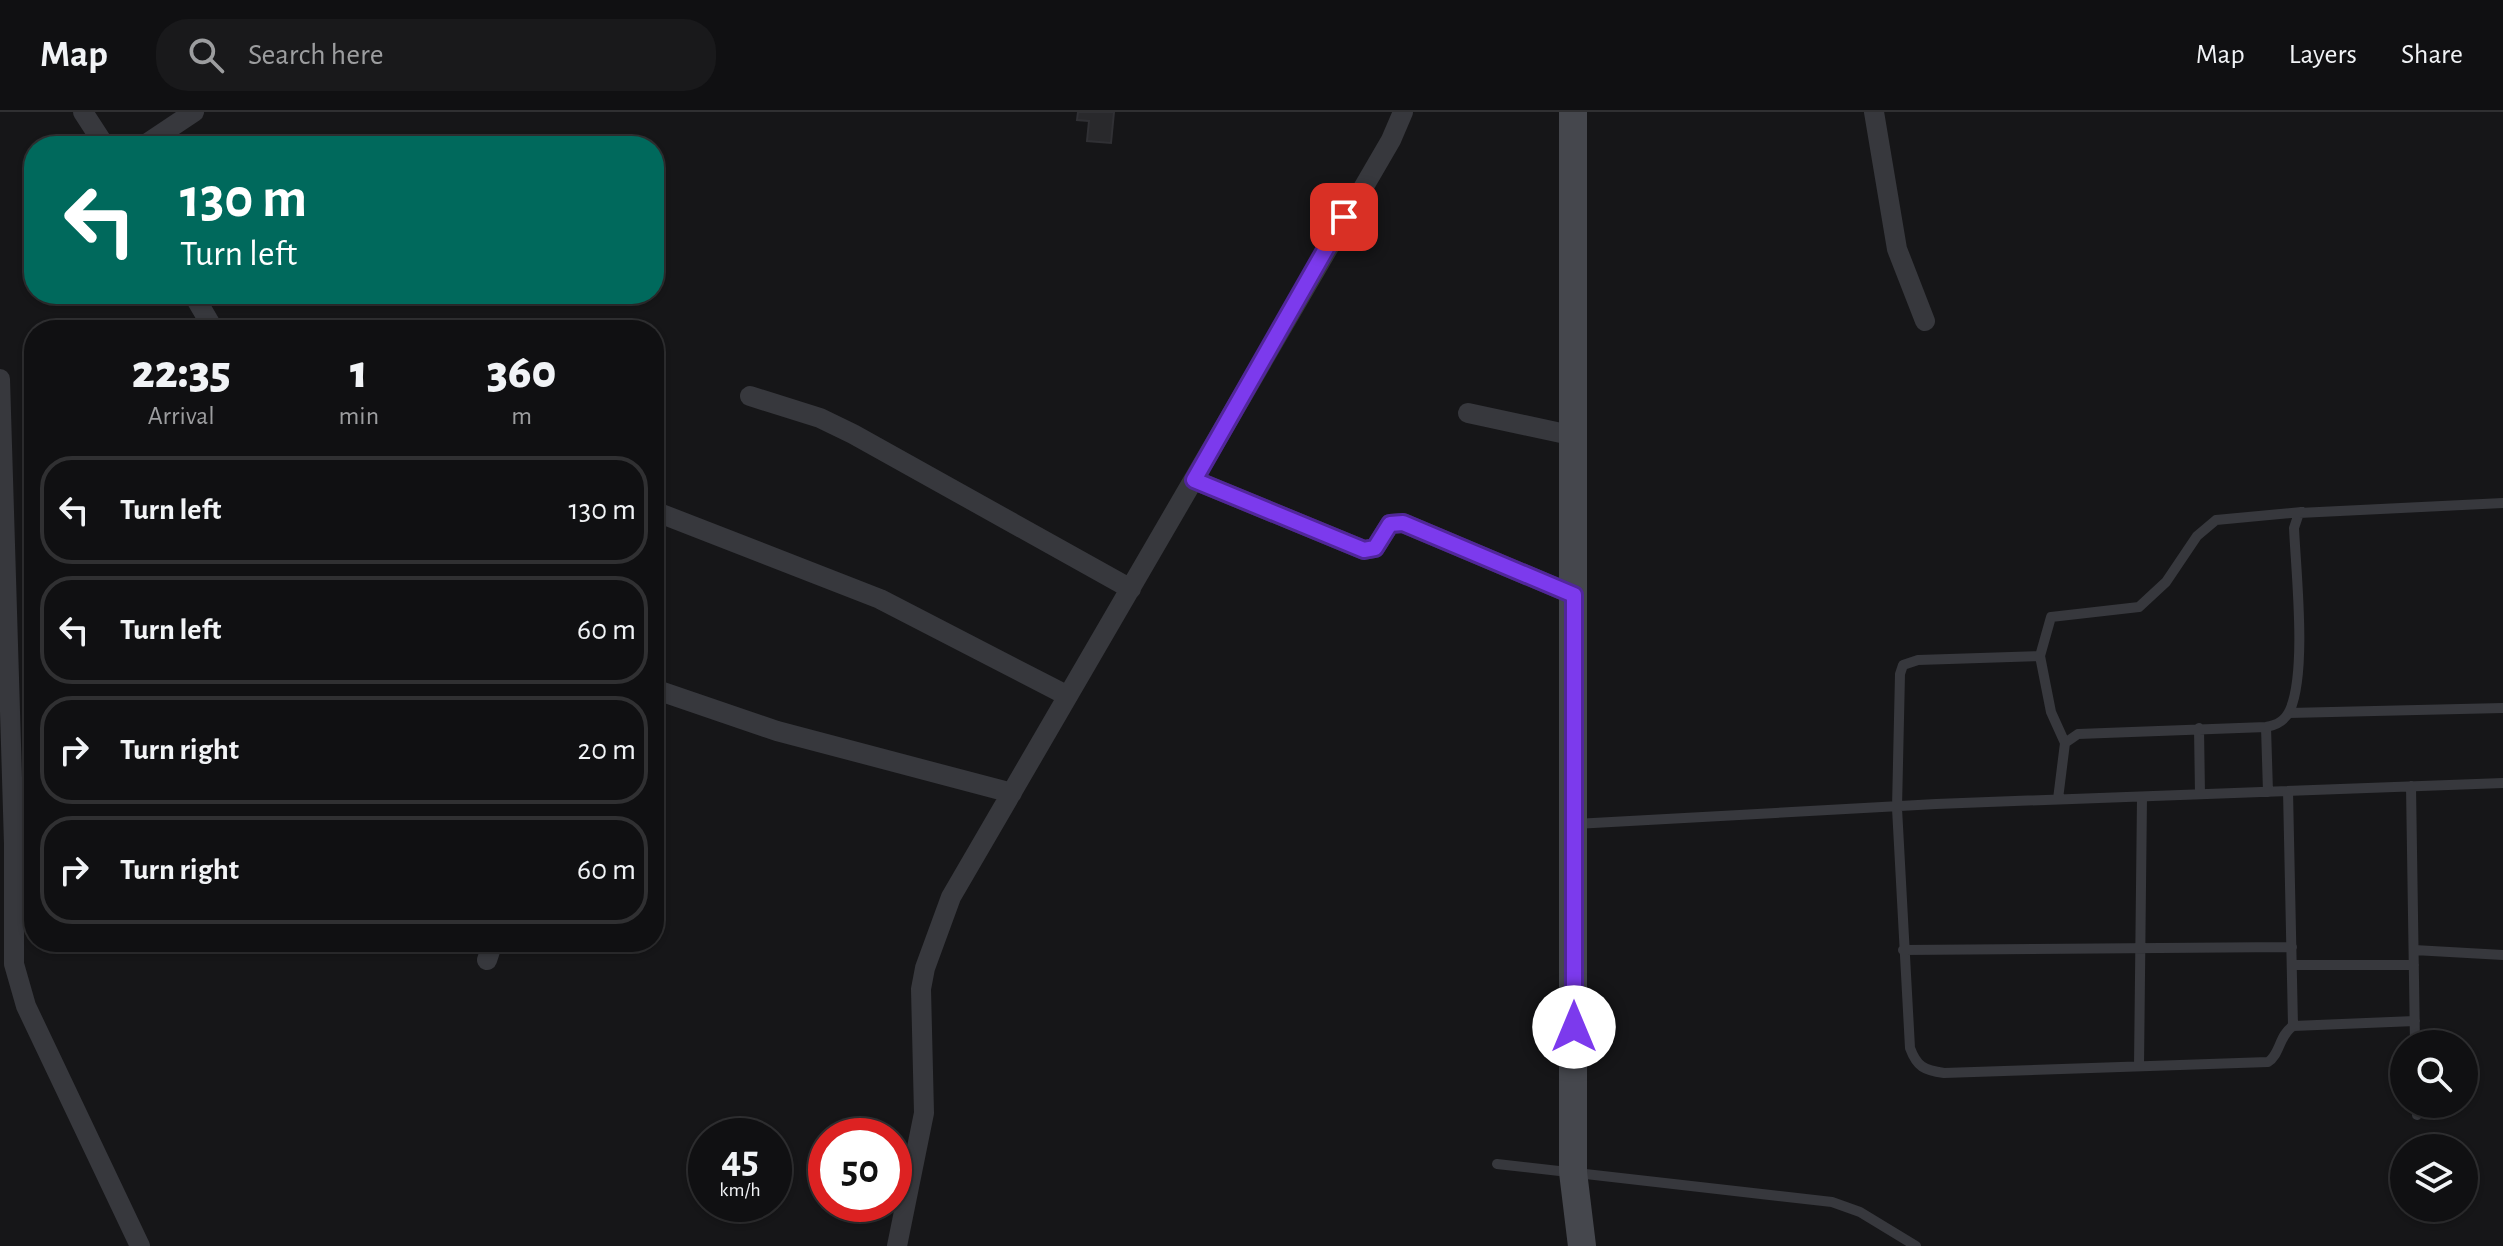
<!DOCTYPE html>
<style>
:root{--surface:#101012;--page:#19191b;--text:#f1f3f6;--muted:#9c9d9f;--line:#303032}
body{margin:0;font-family:"Alegreya Sans",sans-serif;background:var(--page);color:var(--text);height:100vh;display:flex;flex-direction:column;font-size:30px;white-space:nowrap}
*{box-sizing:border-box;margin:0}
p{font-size:26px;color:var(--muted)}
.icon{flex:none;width:44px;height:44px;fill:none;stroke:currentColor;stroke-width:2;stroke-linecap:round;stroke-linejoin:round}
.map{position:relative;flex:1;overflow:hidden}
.details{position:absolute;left:24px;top:208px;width:640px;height:632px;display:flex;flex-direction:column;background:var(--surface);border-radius:32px;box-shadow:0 2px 6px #0004,0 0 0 2px var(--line)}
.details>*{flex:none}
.hud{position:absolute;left:24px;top:24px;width:640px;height:168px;border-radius:32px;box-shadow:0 2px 6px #0004,0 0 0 2px var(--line);background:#00695c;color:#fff;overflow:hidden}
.fabs{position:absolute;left:2390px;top:918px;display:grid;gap:16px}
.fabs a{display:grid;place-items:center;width:88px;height:88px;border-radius:50%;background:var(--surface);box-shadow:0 2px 6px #0004,0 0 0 2px var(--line);font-size:40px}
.speed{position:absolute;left:688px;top:1006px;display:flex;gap:16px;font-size:40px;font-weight:700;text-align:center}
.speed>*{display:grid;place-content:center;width:104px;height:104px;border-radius:50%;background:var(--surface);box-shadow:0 2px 6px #0004,0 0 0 2px var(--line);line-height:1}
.speed small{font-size:20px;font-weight:400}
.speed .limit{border:12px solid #d22;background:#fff;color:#111}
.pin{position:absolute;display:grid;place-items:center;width:68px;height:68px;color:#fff;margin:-34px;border-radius:16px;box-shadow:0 4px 12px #0006}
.me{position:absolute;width:88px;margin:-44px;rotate:0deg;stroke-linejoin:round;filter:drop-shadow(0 0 6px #0008)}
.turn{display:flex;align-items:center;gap:28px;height:168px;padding:0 24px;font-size:36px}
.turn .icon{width:104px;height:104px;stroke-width:2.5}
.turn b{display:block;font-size:56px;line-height:68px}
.eta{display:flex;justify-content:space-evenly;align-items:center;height:136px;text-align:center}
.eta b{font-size:48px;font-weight:800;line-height:56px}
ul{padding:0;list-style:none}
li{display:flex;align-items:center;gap:24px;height:108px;margin:0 16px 12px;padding:0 8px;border:4px solid var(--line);border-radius:32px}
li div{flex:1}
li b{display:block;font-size:30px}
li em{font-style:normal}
header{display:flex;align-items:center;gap:48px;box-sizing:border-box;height:112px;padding:0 40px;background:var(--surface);border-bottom:2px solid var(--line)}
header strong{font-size:38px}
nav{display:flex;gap:44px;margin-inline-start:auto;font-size:28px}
.search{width:560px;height:72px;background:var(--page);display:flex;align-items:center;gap:20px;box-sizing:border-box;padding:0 28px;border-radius:32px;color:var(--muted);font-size:30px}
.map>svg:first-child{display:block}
.building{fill:#29292c;stroke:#303034;stroke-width:2}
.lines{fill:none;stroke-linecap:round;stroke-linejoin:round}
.service{stroke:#37383d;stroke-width:10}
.minor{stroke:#37383d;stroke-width:20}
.secondary{stroke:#45474d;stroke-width:28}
.route-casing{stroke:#51269a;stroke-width:20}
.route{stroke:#7c3aed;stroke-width:14}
</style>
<header>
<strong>Map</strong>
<div class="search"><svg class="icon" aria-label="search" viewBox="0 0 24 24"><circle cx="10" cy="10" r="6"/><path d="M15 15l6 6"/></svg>Search here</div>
<nav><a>Map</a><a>Layers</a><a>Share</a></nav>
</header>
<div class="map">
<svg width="2503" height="1134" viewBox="0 0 2503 1134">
<rect width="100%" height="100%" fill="#161618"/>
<path class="building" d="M1078 0H1114L1111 31 1087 29 1089 9 1077 8Z"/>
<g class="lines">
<path class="service" d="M2302 400 2216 408 2197 424 2166 470 2139 495 2051 505 2040 544 1918 548 1903 553 1900 562 1897 696 1910 936C1917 955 1924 958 1944 961L2268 950C2280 943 2279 923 2293 914L2415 909
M2040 544 2051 600 2065 631
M2289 601 2503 596
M2266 615 2268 680
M2199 616 2200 682
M2411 674 2415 932
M2288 679 2293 914
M2058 687 2065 631 2078 622 2266 615C2277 613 2285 609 2290 598 2307 559 2296 461 2294 416L2299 401 2503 391
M1575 712 1936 692 2503 671
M1903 838 2292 835
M2414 838 2503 843
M2292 853H2414
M2139 954 2142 685
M2416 992 2417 1003
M1497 1052 1832 1090 1860 1100 1916 1134"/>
<path class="minor" d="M83 0 105 34
M1874 0 1897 137 1925 209
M143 34 194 0
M193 182 214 218
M0 267 14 732V852L26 894 140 1134
M750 284 820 306 853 322 1131 477
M1468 301 1575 324
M1194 368 1364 438 1375 436 1390 412 1403 411 1574 483
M654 399 880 487 1068 584
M654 577 777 619 1012 681
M487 848 493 830
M897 1134 924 1001 921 877 925 856 951 785 1391 28 1403 0"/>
<path class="secondary" d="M1573 0V1060L1582 1134"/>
</g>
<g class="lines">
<defs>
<path id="route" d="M1344 105 1194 368 1364 438 1375 436 1390 412 1403 411 1574 483V915"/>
</defs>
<use href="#route" class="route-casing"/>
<use href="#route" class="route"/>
</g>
</svg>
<div class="fabs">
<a><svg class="icon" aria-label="search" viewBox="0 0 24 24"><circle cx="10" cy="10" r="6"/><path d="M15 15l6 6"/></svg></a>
<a><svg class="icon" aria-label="layers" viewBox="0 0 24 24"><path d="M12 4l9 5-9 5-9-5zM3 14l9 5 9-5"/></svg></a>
</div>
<div class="speed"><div>45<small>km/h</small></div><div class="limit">50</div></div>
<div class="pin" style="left:1344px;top:105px;background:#d93025"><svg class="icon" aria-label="arrive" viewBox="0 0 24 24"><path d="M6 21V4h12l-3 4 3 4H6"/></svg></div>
<svg class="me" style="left:1574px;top:915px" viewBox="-20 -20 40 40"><circle r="19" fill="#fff"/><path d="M0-13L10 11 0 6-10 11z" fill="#7c3aed"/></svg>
<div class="hud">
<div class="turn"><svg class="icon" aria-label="left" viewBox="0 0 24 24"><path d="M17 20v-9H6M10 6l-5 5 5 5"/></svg><div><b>130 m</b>Turn left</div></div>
</div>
<section class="details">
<div class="eta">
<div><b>22:35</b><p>Arrival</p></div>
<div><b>1</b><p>min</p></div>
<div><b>360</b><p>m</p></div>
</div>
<ul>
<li><svg class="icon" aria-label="left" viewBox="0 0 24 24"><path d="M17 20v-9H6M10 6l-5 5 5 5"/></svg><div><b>Turn left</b></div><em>130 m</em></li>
<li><svg class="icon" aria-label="left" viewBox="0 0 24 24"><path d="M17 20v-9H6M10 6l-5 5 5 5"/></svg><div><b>Turn left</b></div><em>60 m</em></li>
<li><svg class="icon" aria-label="right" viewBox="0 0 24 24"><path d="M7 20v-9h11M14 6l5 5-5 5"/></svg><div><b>Turn right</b></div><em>20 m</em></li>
<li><svg class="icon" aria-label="right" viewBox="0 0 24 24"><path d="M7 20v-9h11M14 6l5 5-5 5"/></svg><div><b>Turn right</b></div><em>60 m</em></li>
</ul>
</section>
</div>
